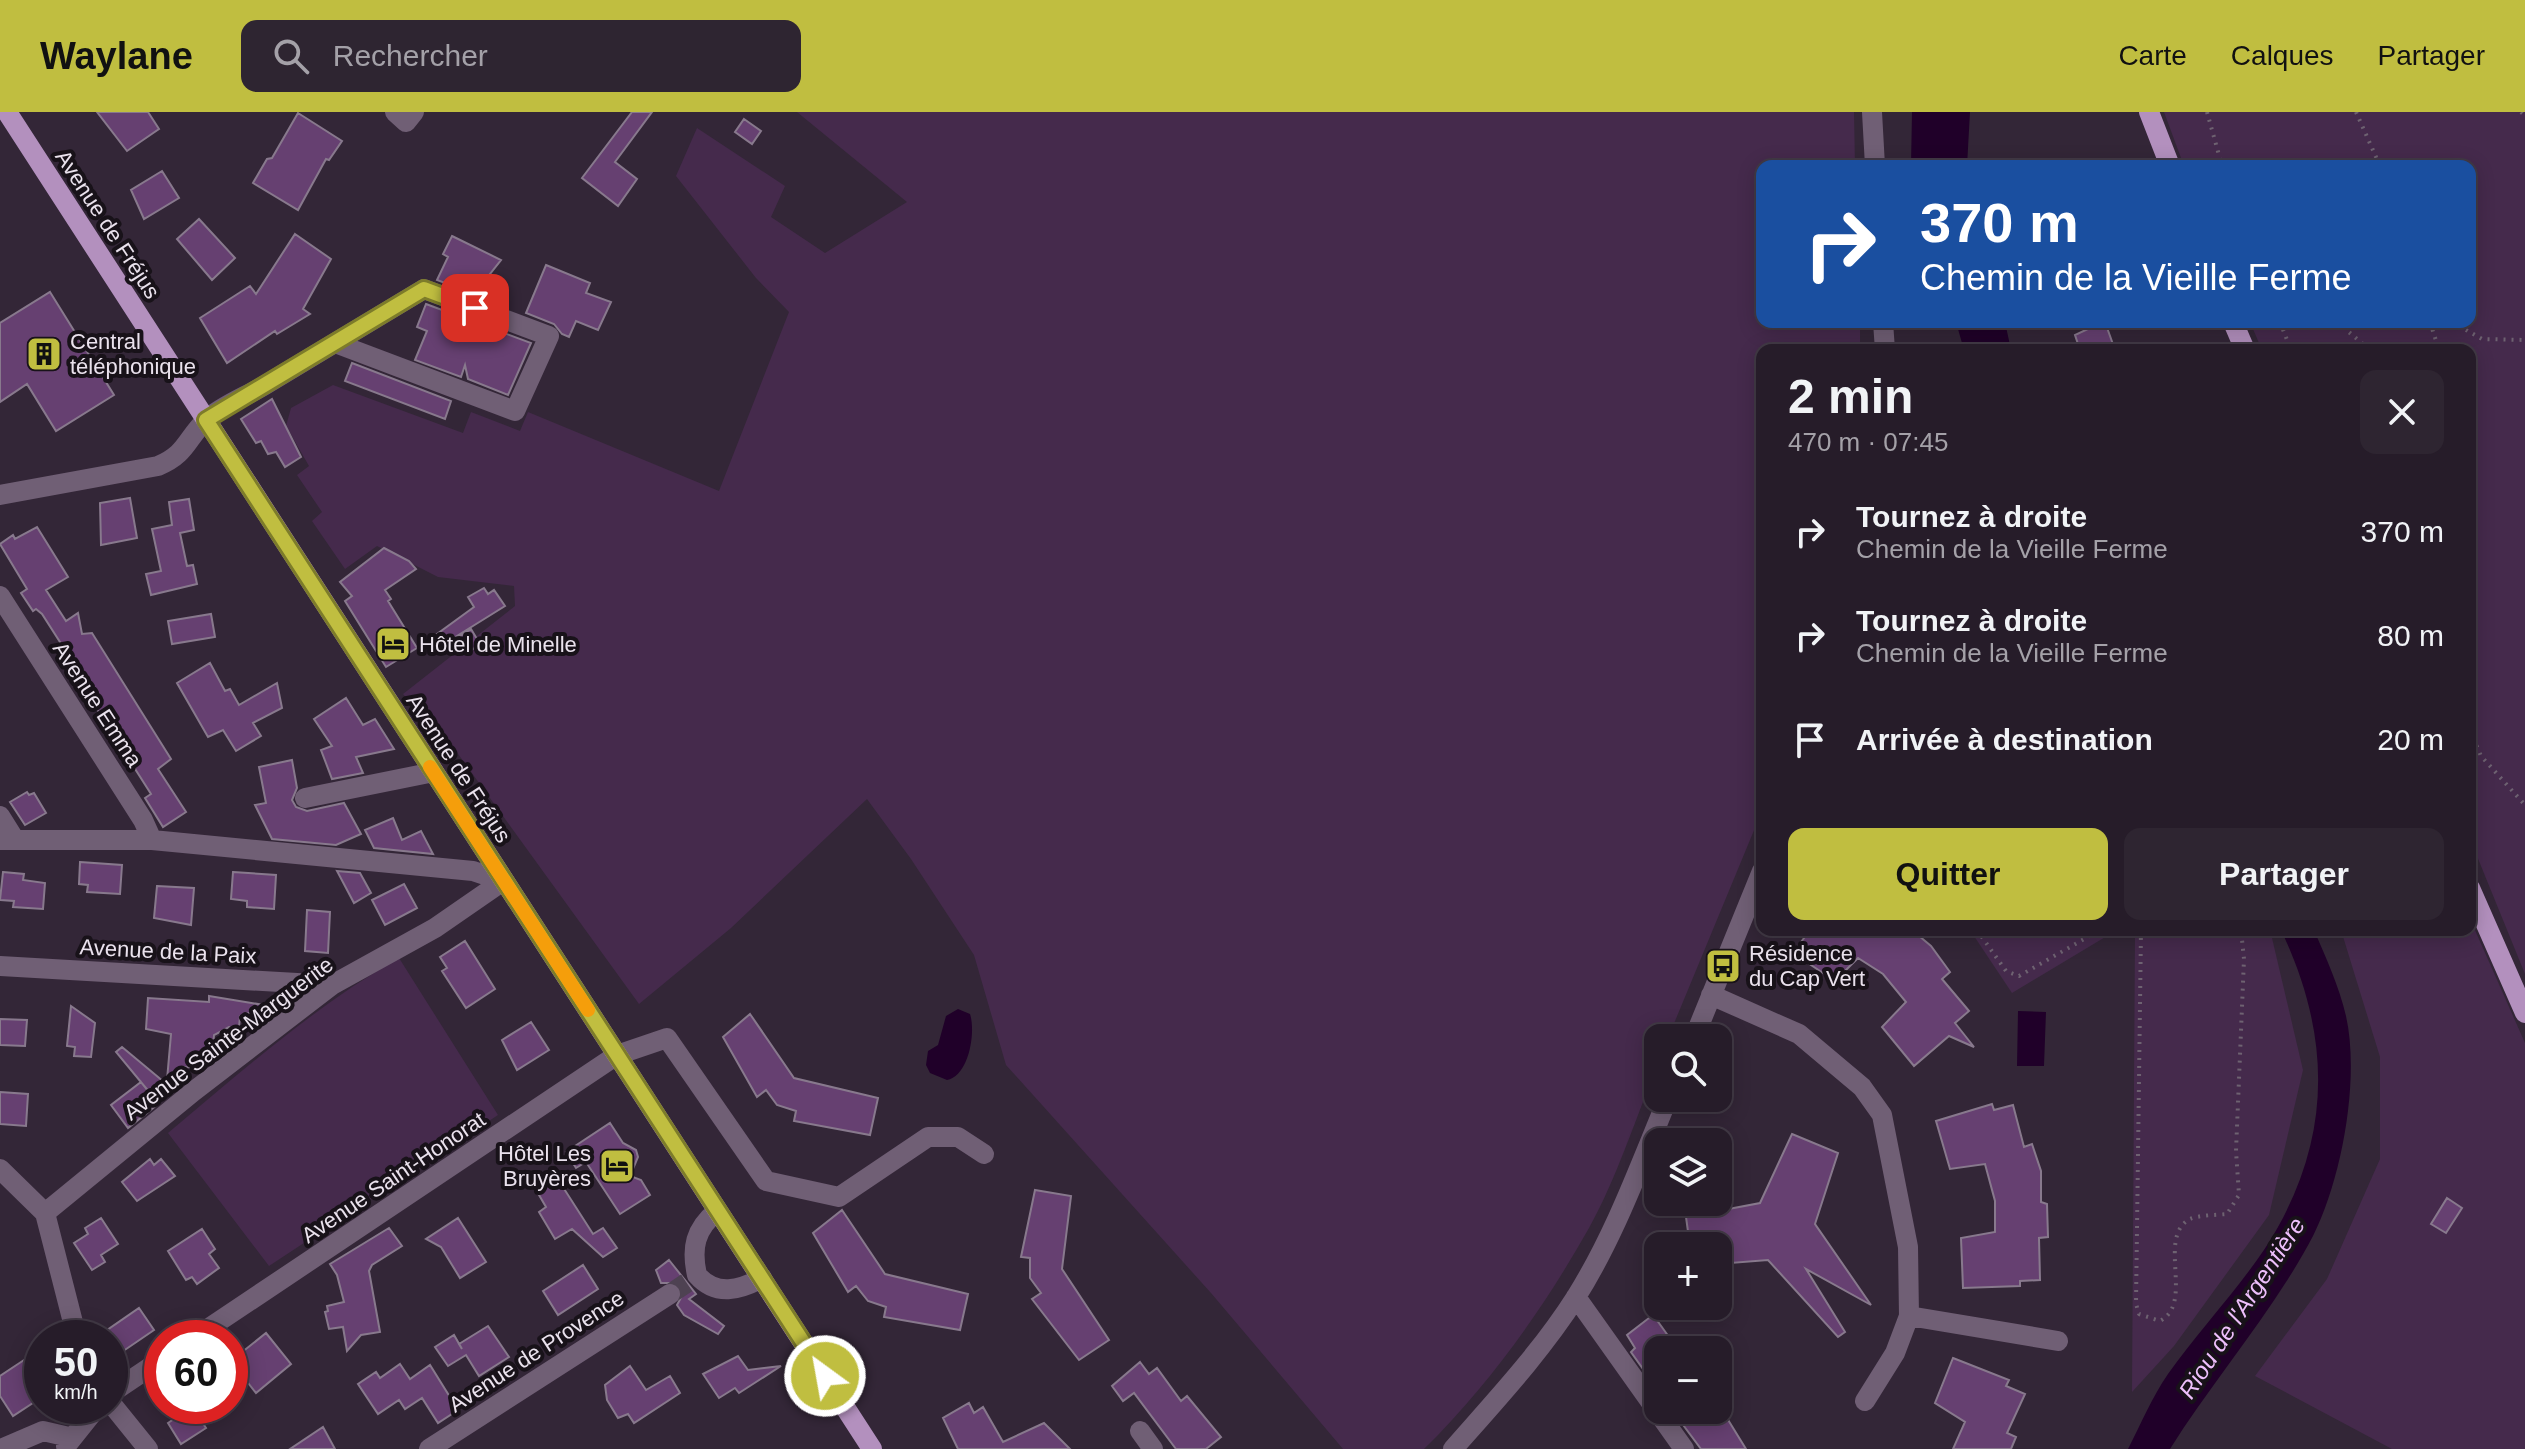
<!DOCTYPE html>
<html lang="fr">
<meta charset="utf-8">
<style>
:root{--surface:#261c29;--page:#2e2531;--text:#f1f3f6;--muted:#a4a1a8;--line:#423a46;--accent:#c0be40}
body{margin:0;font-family:Helvetica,sans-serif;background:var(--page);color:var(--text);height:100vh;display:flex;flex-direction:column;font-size:30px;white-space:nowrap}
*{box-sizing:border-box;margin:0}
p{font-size:26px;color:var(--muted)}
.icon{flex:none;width:44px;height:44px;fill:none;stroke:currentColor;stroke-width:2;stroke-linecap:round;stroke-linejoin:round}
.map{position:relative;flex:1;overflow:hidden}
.details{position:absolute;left:1756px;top:232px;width:720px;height:592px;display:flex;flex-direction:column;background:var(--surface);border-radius:16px;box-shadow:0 4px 20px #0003,0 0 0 2px var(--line)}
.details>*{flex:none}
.guide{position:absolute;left:1756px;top:48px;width:720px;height:168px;border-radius:16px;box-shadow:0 4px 20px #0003,0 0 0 2px var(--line);background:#1a4fa0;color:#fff;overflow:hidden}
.tools{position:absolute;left:1644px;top:912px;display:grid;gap:16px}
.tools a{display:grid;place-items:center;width:88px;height:88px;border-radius:16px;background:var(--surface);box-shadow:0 4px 20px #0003,0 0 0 2px var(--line);font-size:40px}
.speed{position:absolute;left:24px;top:1208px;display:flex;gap:16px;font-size:40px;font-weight:700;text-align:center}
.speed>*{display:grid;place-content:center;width:104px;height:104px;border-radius:50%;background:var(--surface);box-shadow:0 4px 20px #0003,0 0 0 2px var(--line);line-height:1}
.speed small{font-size:20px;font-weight:400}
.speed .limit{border:12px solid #d22;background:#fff;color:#111}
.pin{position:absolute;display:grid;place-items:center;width:68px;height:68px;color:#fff;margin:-34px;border-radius:16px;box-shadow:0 4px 12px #0006}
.me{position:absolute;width:88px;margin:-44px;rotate:328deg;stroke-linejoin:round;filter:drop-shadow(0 0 6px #0008)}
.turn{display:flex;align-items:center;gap:28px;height:168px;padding:0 32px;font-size:36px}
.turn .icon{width:104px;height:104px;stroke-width:2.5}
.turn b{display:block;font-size:56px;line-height:68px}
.round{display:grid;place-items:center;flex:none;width:84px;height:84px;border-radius:16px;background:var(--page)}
.head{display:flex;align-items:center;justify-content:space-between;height:136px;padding:0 32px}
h1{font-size:48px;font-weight:600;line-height:60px}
.cta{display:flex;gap:16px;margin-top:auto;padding:16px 32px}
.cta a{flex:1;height:92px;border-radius:16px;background:var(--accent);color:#111;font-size:32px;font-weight:600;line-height:92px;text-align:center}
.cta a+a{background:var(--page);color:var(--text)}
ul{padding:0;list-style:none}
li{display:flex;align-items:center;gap:24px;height:104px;padding:0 32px}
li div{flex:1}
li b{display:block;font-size:30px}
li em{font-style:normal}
header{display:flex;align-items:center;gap:48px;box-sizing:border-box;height:112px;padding:0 40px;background:var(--accent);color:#111}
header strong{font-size:38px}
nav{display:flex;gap:44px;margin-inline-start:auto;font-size:28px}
.search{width:560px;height:72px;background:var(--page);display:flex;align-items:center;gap:20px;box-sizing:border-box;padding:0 28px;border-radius:16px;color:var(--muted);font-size:30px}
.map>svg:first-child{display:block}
.green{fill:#452a4c}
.water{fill:#200029}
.building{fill:#664071;stroke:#88798d;stroke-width:2}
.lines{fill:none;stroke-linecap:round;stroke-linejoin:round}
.minor-tunnel{stroke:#4e4252;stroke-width:20;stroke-dasharray:20 10;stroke-linecap:butt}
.path{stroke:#6e6271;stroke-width:4;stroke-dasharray:2 6;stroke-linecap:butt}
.minor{stroke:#705f75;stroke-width:20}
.major{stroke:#b390be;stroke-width:20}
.route-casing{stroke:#7d7c2a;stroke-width:20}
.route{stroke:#c0be40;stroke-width:14}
.slow{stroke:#f59e0b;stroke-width:14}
.labels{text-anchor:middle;stroke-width:8;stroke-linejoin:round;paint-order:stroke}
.street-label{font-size:22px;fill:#eae2ed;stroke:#181219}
.poi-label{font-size:22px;fill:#eae2ed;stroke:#181219;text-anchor:start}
.water-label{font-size:24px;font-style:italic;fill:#edbffb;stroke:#181219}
</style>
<header>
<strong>Waylane</strong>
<div class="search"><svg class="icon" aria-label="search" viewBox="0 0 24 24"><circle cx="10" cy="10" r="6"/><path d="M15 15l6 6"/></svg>Rechercher</div>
<nav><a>Carte</a><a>Calques</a><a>Partager</a></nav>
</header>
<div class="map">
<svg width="2525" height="1337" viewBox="0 0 2525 1337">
<rect width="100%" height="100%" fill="#332637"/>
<path class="green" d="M797 0H1854L1855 54H1762V210H1860V238H1762V699L1668 926H1658V951C1637 1003 1616 1068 1589 1116 1544 1196 1489 1273 1424 1337H1343L1211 1181 1006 953 974 843 911 747 867 687 731 816 639 892 427 599 420 602 403 582 515 494 514 474 438 465 377 434 345 457 312 409 322 400 297 363 309 354 286 314 291 296 333 273 463 321 471 300 520 319 528 300 719 379 789 200 756 166 676 64 697 16 785 74 771 105 825 141 907 90Z
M2164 0H2525V862L2470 727V238H2262L2250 210H2470V54H2184Z
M2470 807 2525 931V1337H2392L2255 1264 2327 1167 2380 1047V945L2341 818H2470Z
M1970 818H2117L2012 881Z
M2135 818H2265L2272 826 2303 958 2269 1103 2174 1234 2132 1280Z
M399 846 498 1003 269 1154 168 1021C242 959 315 894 399 846Z"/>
<path class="water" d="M1912 0H1970L1967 54H1911Z
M1956 210H2005L2011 238H1964Z
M2281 818H2314C2326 846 2339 874 2346 904 2360 967 2342 1066 2313 1124 2275 1197 2214 1267 2170 1337H2128C2141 1312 2152 1285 2168 1262 2201 1215 2251 1164 2278 1115 2333 1016 2329 919 2281 818Z
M958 897 970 902C976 920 969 964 947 968L930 961 926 953 928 939 938 933 946 904Z
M2018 899 2046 900 2044 954H2017Z"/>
<path class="building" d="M97 0H148L159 17 127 39Z
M632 0H652L615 50 637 67 618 94 582 66Z
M298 1 342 29 329 48 326 47 298 98 253 71 267 47 272 46Z
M744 7 761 19 752 32 735 20Z
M162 59 179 86 144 107 131 78Z
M199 107 235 146 212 168 177 127Z
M295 122 331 147 303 197 310 202 277 222 275 219 227 251 200 206 250 174 256 182Z
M452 124 501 148 474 182 437 168 448 145 443 142Z
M546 153 590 171 586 181 611 190 598 218 576 209 569 225 562 222 554 212 526 201Z
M50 180 114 283 56 319 27 272 0 290V211Z
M426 192 531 231 508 283 468 267 465 253 461 265 415 248 427 219 417 215Z
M2085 210H2105L2115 238H2080L2075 223 2088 217Z
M352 251 451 289 445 307 345 269Z
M272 287 301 345 285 355 276 340 268 342 261 329 256 331 241 307Z
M130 386 137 426 101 433 100 391Z
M189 387 194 418 180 421 187 454 193 453 197 472 151 483 146 462 161 459 152 417 172 413 169 390Z
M37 415 68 465 46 478 66 509 78 501 82 522 92 521 171 647 158 657 186 700 163 715 145 686 151 682 95 594 99 591 42 502 36 497 33 499 21 481 27 477 0 432 13 423 15 427Z
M384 436 409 449 416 457 385 478 391 487 388 489 417 536 386 555 345 489 352 484 340 470Z
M484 476 488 482 494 478 505 494 444 532 437 522 474 495 468 485Z
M211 502 215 525 172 532 168 509Z
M471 517 480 532 466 542 456 527Z
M210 551 225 579 230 577 239 593 277 571 282 596 253 611 261 624 236 639 223 618 208 625 177 571Z
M346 586 363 613 375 607 394 637 356 645 363 661 332 667 321 638 332 634 314 607Z
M292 648 297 676 292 688 296 695 307 699 344 691 361 722 336 733 272 727 255 693 266 691 259 655Z
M27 680 29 683 34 681 46 701 25 713 10 690Z
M393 706 402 728 421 719 433 742 374 736 365 718Z
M80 750 122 753 120 782 87 780 88 773 79 772Z
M337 759 360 761 371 781 354 791Z
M3 760 24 762 23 768 45 771 43 797 13 795 14 789 0 788Z
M233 760 276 763 274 797 247 795V789L231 787Z
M404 772 417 796 385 813 372 788Z
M157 774 194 776 191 813 154 806Z
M307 798 330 800 328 841 305 839Z
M1810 818H1912L1931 834 1950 860 1942 867 1969 899 1955 911 1974 935 1949 924 1914 954 1882 915 1906 890 1883 862 1858 846 1835 869 1793 841Z
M465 829 495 877 466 896 442 859 447 856 440 845Z
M209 884 270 894 240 904 239 916 229 915 214 923 212 949 202 956 184 955 167 968 171 922 146 917 148 886 209 890Z
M71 894 95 911 91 945 74 944 75 935 67 934Z
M750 902 794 966 878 986 870 1023 794 1009 796 999 777 993 766 978 757 985 723 925Z
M0 907 27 908 25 934 0 933Z
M531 910 549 938 517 958 502 928Z
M122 935 164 970 150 981 116 940Z
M141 970 158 992 128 1016 111 993Z
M0 980 28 982 26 1014 0 1012Z
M1992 992 1994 998 2013 993 2024 1035 2032 1032 2041 1059V1090L2047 1092 2048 1125 2039 1126 2040 1168 2020 1169V1174L1963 1176 1961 1126 1995 1120V1089L1985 1052 1950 1057 1936 1009Z
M610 1011 623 1031 636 1038 638 1045 630 1064 641 1068 650 1083 620 1102 586 1050 576 1056 566 1040Z
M1792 1022 1838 1041 1815 1112 1871 1193 1806 1157 1845 1220 1838 1225 1768 1148 1718 1152V1134H1690L1686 1105 1760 1091Z
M150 1047 154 1053 161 1047 175 1064 137 1089 122 1070Z
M552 1058 593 1122 603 1116 617 1136 603 1145 572 1117 555 1127 539 1100 546 1095 532 1071Z
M1035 1078 1071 1084 1062 1157 1109 1228 1079 1248 1032 1187 1041 1181 1030 1166V1146L1021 1145Z
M2447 1086 2462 1096 2446 1121 2431 1112Z
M842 1098 885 1162 968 1182 960 1218 884 1205 886 1195 868 1189 856 1174 848 1180 813 1121Z
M101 1106 118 1132 101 1143 105 1150 92 1158 74 1131 88 1122 85 1116Z
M458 1106 486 1150 460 1166 441 1135 426 1127Z
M389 1116 402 1134 372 1153 369 1159 380 1220 361 1223 347 1239 343 1215 329 1217 325 1200 328 1199 327 1194 344 1190 337 1163 330 1152Z
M202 1117 215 1137 209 1142 219 1156 197 1172 192 1165 186 1168 168 1139Z
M669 1148 696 1182 689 1187 724 1214 718 1222 684 1203 677 1193 683 1182 677 1171H661L656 1158Z
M583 1153 598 1177 558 1203 543 1179Z
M139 1196 154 1218 116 1244 110 1236V1226L100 1223Z
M1649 1206 1656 1207 1669 1225 1687 1230 1673 1238H1658V1278L1631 1240 1635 1236 1627 1223Z
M488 1214 509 1245 479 1264 466 1243 448 1254 435 1235 454 1223 462 1237 459 1232Z
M266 1221 291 1252 256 1281 231 1249Z
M738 1244 748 1258 781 1254 739 1281 735 1276 719 1286 703 1262Z
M1953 1246 2009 1268 2006 1274 2025 1282 2007 1321 2016 1325 2011 1337H1953L1965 1310 1935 1291Z
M24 1248 42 1272V1285L13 1304 0 1284V1264Z
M1140 1250 1149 1262 1157 1256 1181 1289 1187 1284 1221 1325 1206 1337H1176L1134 1281 1123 1289 1112 1274Z
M400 1252 410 1267 430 1253 458 1298 438 1311 422 1286 405 1297 399 1288 378 1302 358 1272 376 1260 380 1266Z
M630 1254 646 1278 670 1264 680 1281 634 1311 628 1302 618 1306 607 1288 605 1273Z
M969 1291 974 1301 983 1295 1003 1330 1044 1311 1070 1337H958L943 1306Z
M192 1295 206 1316 181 1332 168 1311Z
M1672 1298H1722L1746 1337H1701Z
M323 1315 335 1337H290Z"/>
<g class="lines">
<path class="minor-tunnel" d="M670 1182 688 1170"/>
<path class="path" d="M2207 0 2222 54
M2356 0 2380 54
M2521 0 2525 4
M2280 210 2291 238
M2337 210 2370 238
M2430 210 2439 238
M2452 210 2482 227 2525 228
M2470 619 2481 644 2525 693
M1977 818 2006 859 2019 864 2100 818
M2141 818 2136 1192 2139 1202 2160 1209C2195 1191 2156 1125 2190 1107 2199 1103 2217 1103 2227 1102L2239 1083 2236 1039 2244 847 2241 818"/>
<path class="minor" d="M395 0 406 10 414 0
M1872 0 1875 54
M1883 210 1885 238
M0 383 158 354C187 342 186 327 206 308 221 294 247 284 265 273 318 241 371 209 424 177L549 224 515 299 335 231
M0 484 143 708 152 728
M305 686 434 660
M0 704 15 728
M0 728H152L473 759 503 769
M0 854 332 873
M1711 883 1799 922 1862 975 1882 1003 1908 1135 1909 1204 1895 1241 1865 1289
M1694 926 1762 759
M0 1057 45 1101 194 979 332 873 435 816 503 769
M717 1099C695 1117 691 1136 697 1163 716 1185 740 1178 762 1166
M45 1101 77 1226
M1576 1185 1684 1337
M1909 1204 2058 1229
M194 1226 617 943 667 926 766 1069 839 1085 928 1025H958L984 1042
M110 1282 162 1247
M110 1290 148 1337
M1140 1319 1153 1337
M66 1334 98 1294
M1 1337 43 1319 69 1325
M429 1337 670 1182
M1453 1337C1496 1288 1541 1240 1576 1185 1615 1123 1640 1053 1668 986"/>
<path class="major" d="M7 0 872 1337
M2149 0 2170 54
M2233 210 2245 238
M2470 776 2525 901"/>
</g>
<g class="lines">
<defs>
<path id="route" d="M475 196 424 177 206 308 825 1264"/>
</defs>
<use href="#route" class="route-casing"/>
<use href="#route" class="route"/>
<path class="slow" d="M430 655 588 898"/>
</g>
<defs>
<symbol id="building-square" viewBox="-11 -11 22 22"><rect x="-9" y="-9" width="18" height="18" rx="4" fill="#c0be40" stroke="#181219"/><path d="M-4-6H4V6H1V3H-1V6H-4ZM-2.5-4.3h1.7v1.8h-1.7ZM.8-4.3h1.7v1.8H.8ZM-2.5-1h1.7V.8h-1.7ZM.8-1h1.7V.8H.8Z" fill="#111"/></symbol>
<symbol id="hotel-square" viewBox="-11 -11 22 22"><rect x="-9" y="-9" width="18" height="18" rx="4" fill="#c0be40" stroke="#181219"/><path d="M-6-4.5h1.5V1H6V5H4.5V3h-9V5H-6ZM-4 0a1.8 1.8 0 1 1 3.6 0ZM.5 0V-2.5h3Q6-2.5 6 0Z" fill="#111"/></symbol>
<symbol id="bus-square" viewBox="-11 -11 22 22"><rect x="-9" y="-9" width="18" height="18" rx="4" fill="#c0be40" stroke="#181219"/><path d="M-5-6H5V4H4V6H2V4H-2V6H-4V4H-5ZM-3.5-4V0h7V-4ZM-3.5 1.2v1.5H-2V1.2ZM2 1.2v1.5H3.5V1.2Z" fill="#111"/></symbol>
</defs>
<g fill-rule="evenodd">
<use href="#building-square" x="24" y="222" width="40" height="40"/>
<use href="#hotel-square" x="373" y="512" width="40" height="40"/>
<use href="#bus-square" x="1703" y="834" width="40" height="40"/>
<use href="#hotel-square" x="597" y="1034" width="40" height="40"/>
</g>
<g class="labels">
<g class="street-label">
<text transform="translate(108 112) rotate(57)" y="8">Avenue de Fréjus</text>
<text transform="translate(98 592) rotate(57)" y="8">Avenue Emma</text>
<text transform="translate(459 656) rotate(57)" y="8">Avenue de Fréjus</text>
<text transform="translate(168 839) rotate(3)" y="8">Avenue de la Paix</text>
<text transform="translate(228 926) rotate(-37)" y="8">Avenue Sainte-Marguerite</text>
<text transform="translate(393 1065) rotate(-34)" y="8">Avenue Saint-Honorat</text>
<text transform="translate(536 1239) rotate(-33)" y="8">Avenue de Provence</text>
</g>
<g class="poi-label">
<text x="70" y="237">Central<tspan x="70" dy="25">téléphonique</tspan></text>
<text x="419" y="540">Hôtel de Minelle</text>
<text x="1749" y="849">Résidence<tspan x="1749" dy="25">du Cap Vert</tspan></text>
<text x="591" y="1049" text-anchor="end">Hôtel Les<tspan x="591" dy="25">Bruyères</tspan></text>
</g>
<g class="water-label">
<text transform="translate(2242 1196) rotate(-57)" y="8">Riou de l'Argentière</text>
</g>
</g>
</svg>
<div class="tools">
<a><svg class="icon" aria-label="search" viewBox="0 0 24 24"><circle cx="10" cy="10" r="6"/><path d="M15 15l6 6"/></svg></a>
<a><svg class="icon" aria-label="layers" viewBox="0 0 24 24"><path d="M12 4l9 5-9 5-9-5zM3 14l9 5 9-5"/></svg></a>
<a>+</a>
<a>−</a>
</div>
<div class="speed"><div>50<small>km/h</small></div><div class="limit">60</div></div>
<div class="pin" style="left:475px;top:196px;background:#d93025"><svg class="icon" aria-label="arrive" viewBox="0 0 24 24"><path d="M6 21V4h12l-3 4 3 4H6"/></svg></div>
<svg class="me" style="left:825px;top:1264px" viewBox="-20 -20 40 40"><circle r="17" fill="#c0be40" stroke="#fff" stroke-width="3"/><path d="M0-11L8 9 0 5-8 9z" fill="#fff"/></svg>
<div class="guide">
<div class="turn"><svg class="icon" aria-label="right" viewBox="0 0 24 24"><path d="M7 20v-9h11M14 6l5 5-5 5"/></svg><div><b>370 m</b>Chemin de la Vieille Ferme</div></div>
</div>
<section class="details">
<div class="head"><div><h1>2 min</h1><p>470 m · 07:45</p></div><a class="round"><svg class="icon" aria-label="close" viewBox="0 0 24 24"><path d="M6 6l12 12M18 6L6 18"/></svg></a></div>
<ul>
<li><svg class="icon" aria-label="right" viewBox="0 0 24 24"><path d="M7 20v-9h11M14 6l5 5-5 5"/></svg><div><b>Tournez à droite</b><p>Chemin de la Vieille Ferme</p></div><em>370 m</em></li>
<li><svg class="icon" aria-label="right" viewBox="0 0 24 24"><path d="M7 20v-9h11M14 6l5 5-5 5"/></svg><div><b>Tournez à droite</b><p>Chemin de la Vieille Ferme</p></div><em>80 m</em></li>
<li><svg class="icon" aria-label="arrive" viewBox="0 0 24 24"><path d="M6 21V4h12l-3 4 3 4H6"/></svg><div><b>Arrivée à destination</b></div><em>20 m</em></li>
</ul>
<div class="cta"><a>Quitter</a><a>Partager</a></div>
</section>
</div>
